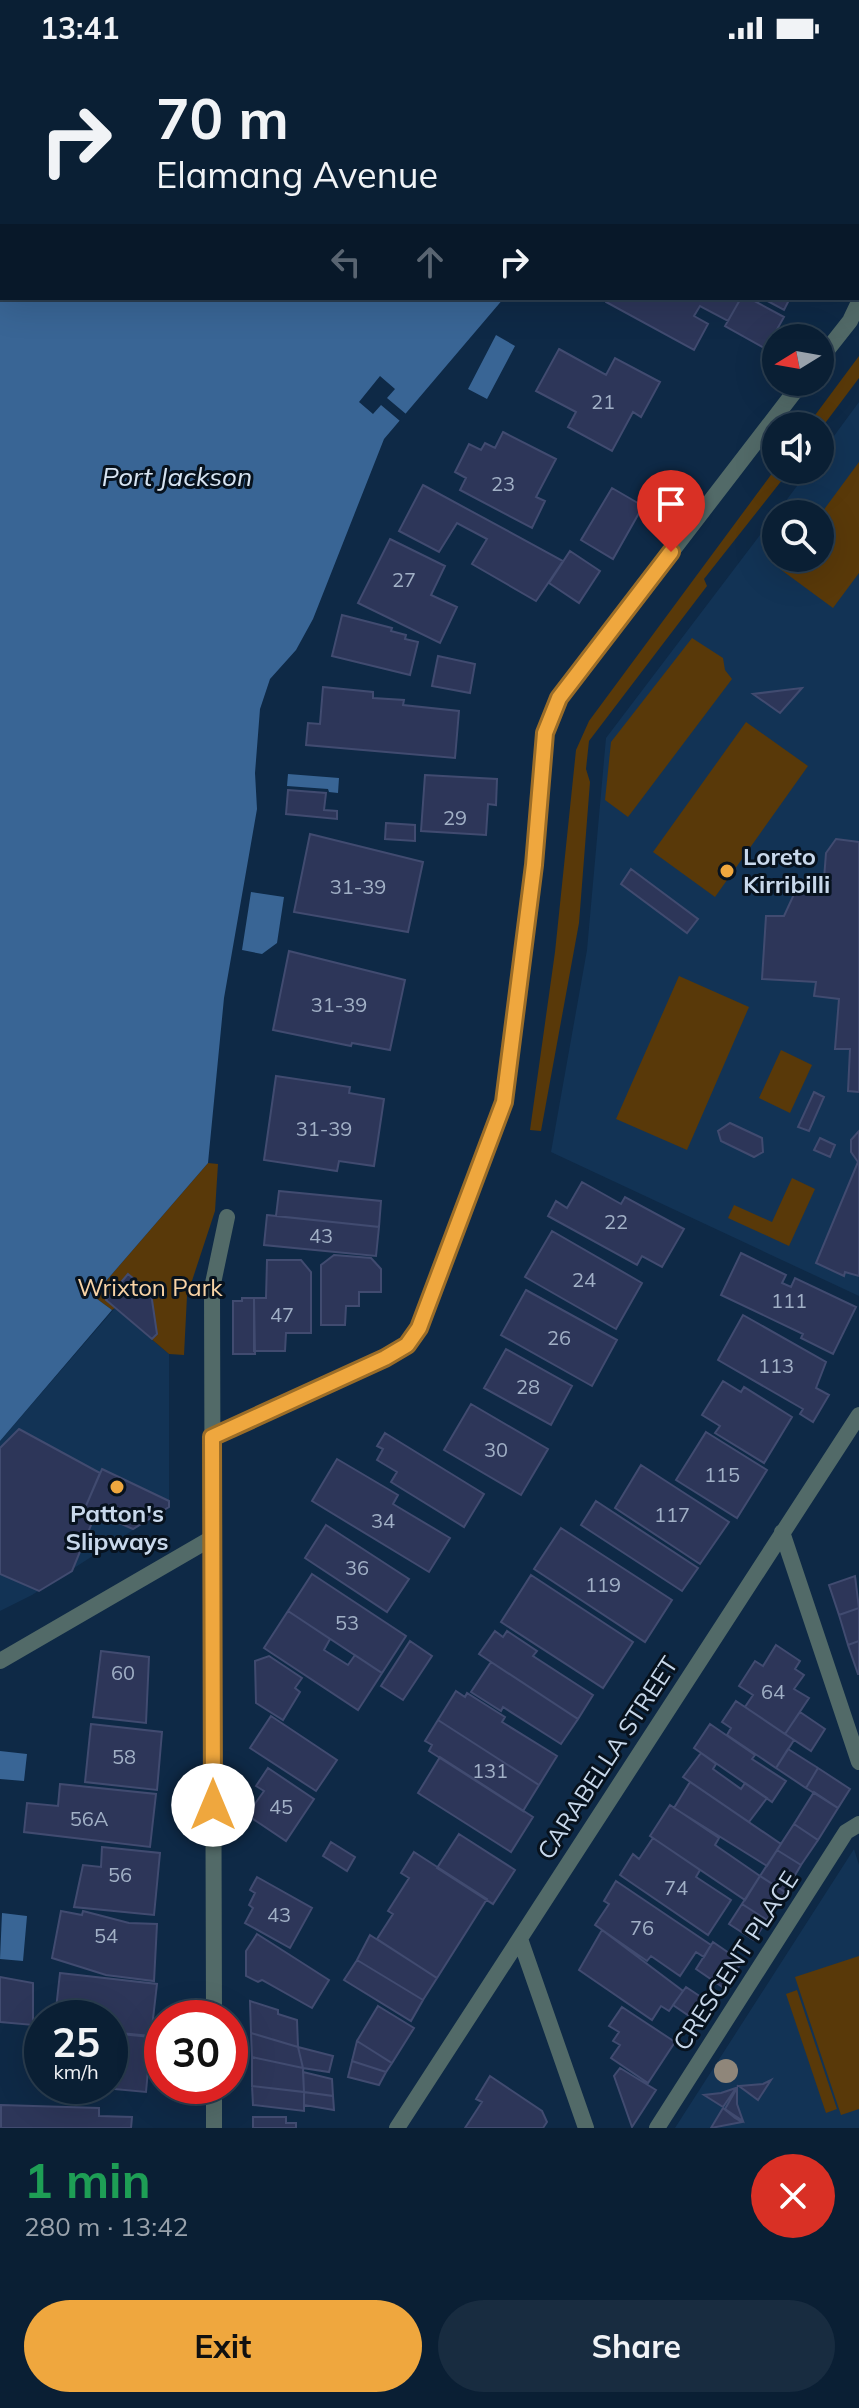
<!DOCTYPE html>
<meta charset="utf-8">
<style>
:root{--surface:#0a1f34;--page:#182c40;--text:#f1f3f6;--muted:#99a2ac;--line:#2a3d4f;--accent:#efa73e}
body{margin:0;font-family:Mulish,sans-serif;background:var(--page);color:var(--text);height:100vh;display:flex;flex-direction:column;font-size:30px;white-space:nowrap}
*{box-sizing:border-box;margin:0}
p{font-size:26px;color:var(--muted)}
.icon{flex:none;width:44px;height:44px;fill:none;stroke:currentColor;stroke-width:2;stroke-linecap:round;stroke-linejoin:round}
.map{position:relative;height:2072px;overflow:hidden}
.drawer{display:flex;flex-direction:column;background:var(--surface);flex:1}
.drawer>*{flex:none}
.guide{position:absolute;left:0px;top:0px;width:860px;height:244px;box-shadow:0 8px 32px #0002,0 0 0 2px var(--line);background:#0a1f34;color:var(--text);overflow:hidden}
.needle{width:52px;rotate:259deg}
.controls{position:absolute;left:762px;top:268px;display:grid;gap:16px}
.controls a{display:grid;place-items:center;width:72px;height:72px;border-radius:50%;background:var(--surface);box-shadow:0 8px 32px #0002,0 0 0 2px var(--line);font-size:40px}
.speed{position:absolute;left:24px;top:1944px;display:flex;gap:16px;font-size:40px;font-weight:700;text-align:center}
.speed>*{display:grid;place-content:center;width:104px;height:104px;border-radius:50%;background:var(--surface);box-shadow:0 8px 32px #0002,0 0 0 2px var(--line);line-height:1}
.speed small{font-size:20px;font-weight:400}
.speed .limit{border:12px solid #d22;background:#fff;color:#111}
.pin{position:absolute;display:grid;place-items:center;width:68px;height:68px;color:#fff;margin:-82px -34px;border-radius:50% 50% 50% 0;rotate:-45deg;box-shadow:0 0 8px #0007}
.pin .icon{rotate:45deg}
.me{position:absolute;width:88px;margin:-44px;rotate:0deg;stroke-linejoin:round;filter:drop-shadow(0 0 6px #0008)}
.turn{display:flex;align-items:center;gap:28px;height:168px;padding:0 24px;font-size:36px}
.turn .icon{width:104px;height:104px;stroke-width:2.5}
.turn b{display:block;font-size:56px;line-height:68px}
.lanes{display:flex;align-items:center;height:76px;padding:0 24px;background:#0003;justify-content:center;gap:40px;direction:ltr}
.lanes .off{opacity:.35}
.round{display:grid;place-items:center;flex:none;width:84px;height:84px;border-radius:42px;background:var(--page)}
.head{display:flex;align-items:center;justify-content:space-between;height:136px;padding:0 24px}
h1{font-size:48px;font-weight:700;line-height:60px;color:#1e9e55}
.action{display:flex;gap:16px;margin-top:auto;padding:16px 24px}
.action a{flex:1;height:92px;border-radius:48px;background:var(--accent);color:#111;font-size:32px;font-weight:700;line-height:92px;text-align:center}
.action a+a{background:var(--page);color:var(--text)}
.status{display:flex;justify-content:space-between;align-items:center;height:56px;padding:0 40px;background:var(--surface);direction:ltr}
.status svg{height:22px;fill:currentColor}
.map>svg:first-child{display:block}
.built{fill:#123355}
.green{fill:#593909}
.water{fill:#396595}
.pier{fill:#0e2946}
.building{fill:#2d3659;stroke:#414b70;stroke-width:2}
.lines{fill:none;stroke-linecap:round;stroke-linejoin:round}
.lane{stroke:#526a68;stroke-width:16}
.street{stroke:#526a68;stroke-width:16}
.tree{fill:#8f867a}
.route-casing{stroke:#9b6d28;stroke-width:20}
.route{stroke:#efa73e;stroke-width:14}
.poi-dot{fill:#efa73e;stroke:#07121e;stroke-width:3}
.labels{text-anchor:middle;stroke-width:6;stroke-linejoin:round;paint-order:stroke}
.number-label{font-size:20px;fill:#a1b0c6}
.poi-label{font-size:24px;font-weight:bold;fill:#c8d8eb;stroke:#07121e;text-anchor:start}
.park-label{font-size:24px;fill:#f8d3a5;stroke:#07121e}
.street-label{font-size:24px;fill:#c8d8eb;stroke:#07121e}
.water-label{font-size:26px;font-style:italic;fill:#d7e4f2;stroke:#07121e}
</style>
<div class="status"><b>13:41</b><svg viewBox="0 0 49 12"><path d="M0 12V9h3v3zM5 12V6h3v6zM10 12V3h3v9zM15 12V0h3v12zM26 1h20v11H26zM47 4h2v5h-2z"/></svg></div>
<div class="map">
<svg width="859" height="2072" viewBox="0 0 859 2072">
<rect width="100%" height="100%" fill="#0e2946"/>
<path class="built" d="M859 346V1240L551 1096 587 894 606 682 776 458V502H820V458H776L809 414H820V399Z
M115 1252 169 1298V1451L32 1539 0 1555V1385Z
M854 1793 859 1809V2072H675Z"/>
<path class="green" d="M859 300V322L820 374V370H807Z
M859 406V517L833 552 780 513 788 502H820V459Z
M776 412 790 414 704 523 707 530 589 685 586 713 590 726 579 867 541 1075 530 1074 555 896 576 694 589 665Z
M692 582 723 602 725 614 732 623 628 761 605 744 611 686Z
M746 666 808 710 715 841 653 796Z
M679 920 749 951 687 1094 616 1063Z
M781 994 812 1009 790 1057 759 1042Z
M208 1107 218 1108 215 1155 187 1240 184 1299 169 1298 115 1252 112 1254 93 1240Z
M792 1122 815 1133 789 1190 728 1162 734 1149 772 1166Z
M859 1900V2053L841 2059 795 1921Z
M797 1934 837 2053 826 2057 786 1938Z"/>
<path class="water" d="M0 0H660L2 2V242H504L384 383 313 563 296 594 270 623 260 653 255 717 257 753 224 942 208 1107 93 1240 112 1254 0 1385Z
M496 279 515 290 487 343 468 333Z
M288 718 339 722 338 737 329 736 328 733 287 730Z
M251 836 284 841 277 887 262 898 242 894Z
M0 1695 27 1698 24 1725 0 1723Z
M2 1857 27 1860 23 1905 0 1903Z"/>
<path class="pier" d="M380 320 395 333 387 342 406 358 400 365 381 349 373 358 359 346Z"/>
<path class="building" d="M604 242H741L728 265 700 250 694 260 708 268 694 294 606 246Z
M741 242H749L784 261 766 293 725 270Z
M762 242H790L784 254Z
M559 293 606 319 615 302 660 326 641 361 633 356 612 395 568 371 576 356 536 335Z
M503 376 556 403 536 441 545 445 532 472 460 434 466 422 455 416 469 388 481 394 485 387 495 392Z
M423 429 563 505 536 545 472 508 487 483 457 467 439 496 399 475Z
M612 432 643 450 613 503 581 484Z
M390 483 445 510 431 539 457 551 440 587 358 547Z
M570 495 600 515 579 547 549 527Z
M342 559 392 572 391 575 406 579 405 583 418 586 410 619 332 600Z
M438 600 475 608 470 637 432 630Z
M323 631 373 636V642L404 644 403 649 459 655 455 702 306 689 308 667 320 668Z
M802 632 780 657 753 638 785 634Z
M425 719 497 723 496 749 488 748 486 779 421 775Z
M288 734 326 737 324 754 337 755V763L286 758Z
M386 767 415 769V785L385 783Z
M310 778 423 806 408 876 294 856Z
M836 783 859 786V1036L848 1035 850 993H835L839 943 814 940 816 926 762 923 766 860H784L796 834 809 824 824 823 826 797Z
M631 813 698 863 687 877 621 828Z
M289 895 405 924 390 994 352 987 351 990 273 974Z
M276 1020 350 1031 349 1037 384 1043 374 1110 339 1105 337 1115 264 1104Z
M814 1036 824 1041 809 1075 798 1071Z
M730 1067 762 1082 763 1096 754 1101 721 1085 718 1075Z
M859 1075V1220L845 1216 844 1220 816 1207 858 1106 851 1096V1084Z
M820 1082 835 1089 830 1101 814 1094Z
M582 1126 621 1148 625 1141 684 1173 662 1211 642 1200 637 1209 548 1160 556 1145 567 1152Z
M279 1135 381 1145 379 1171 276 1160Z
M267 1159 379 1171 376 1200 264 1189Z
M552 1175 642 1227 616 1273 525 1221Z
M741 1197 786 1219 782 1227 791 1231 795 1222 856 1251 833 1298 801 1282 803 1278 721 1239Z
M334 1199 371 1202 381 1213V1236H359V1250H346L345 1269H321V1209Z
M267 1204H301L311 1216V1277H286L285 1295H254V1242H266Z
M128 1218 151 1237 157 1278 152 1283 106 1244Z
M526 1234 617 1284 592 1330 501 1279Z
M242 1242H254L255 1298H233V1245H242Z
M743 1259 826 1306 816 1332 829 1339 813 1366 800 1358 803 1353 718 1304Z
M506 1293 572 1330 551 1369 484 1332Z
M723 1325 741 1336 744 1331 792 1361 764 1407 715 1377 720 1370 702 1359Z
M471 1348 548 1393 521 1439 444 1394Z
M19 1373 100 1417 85 1452 96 1457 72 1515 39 1535 0 1518V1392Z
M706 1376 767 1414 737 1462 676 1424Z
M385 1377 484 1438 464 1471 391 1426 397 1416 377 1404 383 1393 377 1390Z
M337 1403 398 1439 393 1448 450 1482 429 1516 312 1445Z
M641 1409 729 1466 700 1508 615 1452Z
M102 1413 169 1445V1451L133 1473 85 1452Z
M596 1445 698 1512 682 1535 581 1469Z
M326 1469 409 1523 387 1556 305 1502Z
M561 1472 672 1544 645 1586 534 1513Z
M312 1518 406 1580 382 1617 288 1555Z
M531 1519 633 1586 603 1632 501 1566Z
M855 1520 859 1552 839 1559 829 1529Z
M859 1552V1585L848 1589 839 1559Z
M288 1555 330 1583 324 1594 348 1609 355 1599 382 1617 358 1654 264 1592Z
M495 1575 503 1581 507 1575 537 1595 533 1600 593 1639 578 1663 479 1598Z
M410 1585 432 1600 403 1644 381 1630Z
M859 1585V1618H858L848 1589Z
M776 1589 800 1605 795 1613 804 1619 794 1633 809 1642 785 1678 745 1651 753 1639 739 1630 755 1605 763 1610Z
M101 1595 149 1601 146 1667 93 1661Z
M269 1600 302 1622 295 1632 300 1636 283 1664 256 1647 255 1605Z
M491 1606 578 1663 561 1688 503 1651 501 1655 471 1636Z
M456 1635 465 1641 467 1637 505 1661 502 1666 557 1700 539 1729 438 1664Z
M736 1645 794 1684 776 1712 727 1679 731 1672 722 1666Z
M800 1656 825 1673 811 1695 785 1678Z
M271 1660 337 1704 316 1735 250 1692Z
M438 1664 539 1729 523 1755 429 1695 432 1689 425 1685Z
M91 1668 162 1676 157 1734 85 1726Z
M710 1668 755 1699 752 1703 786 1725 772 1746 694 1692Z
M788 1693 818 1712 806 1732 776 1712Z
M701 1697 716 1708 713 1713 741 1733 745 1727 767 1742 749 1766 683 1721Z
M440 1701 533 1761 511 1796 418 1737Z
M268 1712 314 1743 286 1785 247 1759 264 1735 256 1730Z
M818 1712 850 1733 838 1752 806 1732Z
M690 1726 781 1788 767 1810 674 1752Z
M60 1728 156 1738 150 1791 24 1776 27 1747 58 1750Z
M814 1736 838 1752 818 1784 794 1768Z
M670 1749 719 1782 715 1789 760 1820 745 1844 650 1780Z
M794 1768 818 1784 801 1809 777 1794Z
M459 1778 515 1814 493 1848 437 1812Z
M653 1782 700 1814 696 1821 731 1844 708 1879 620 1819 633 1798 639 1803Z
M331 1786 355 1801 347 1815 323 1800Z
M102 1791 160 1797 154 1859 74 1851 83 1809 101 1811Z
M777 1794 801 1809 785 1836 760 1820Z
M414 1796 487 1843 437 1922 377 1883 393 1858 388 1855 409 1822 401 1817Z
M760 1820 785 1836 767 1864 742 1848Z
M257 1821 312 1852 290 1892 245 1867 253 1852 249 1849 255 1837 250 1834Z
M616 1825 711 1889 704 1901 696 1896 680 1920 651 1900 647 1905 595 1869 609 1848 604 1845Z
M742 1848 767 1864 754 1884 729 1868Z
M61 1855 82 1859 83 1855 129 1867 157 1868 154 1925 106 1919 52 1902Z
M602 1874 683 1935 669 1955 661 1950 652 1964 579 1914Z
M257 1878 329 1924 312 1952 262 1924 258 1926 246 1920V1895Z
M370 1879 437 1922 423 1944 357 1904Z
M713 1886 742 1906 724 1932 696 1913Z
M357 1904 423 1944 411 1965 344 1924Z
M60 1917 157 1928 151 1980 110 1976V1962H55Z
M0 1921 33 1927V1969L0 1966Z
M686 1931 713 1949 701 1968 673 1949Z
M250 1945 278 1954V1958L297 1964 298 1991 251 1977Z
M378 1950 414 1972 392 2007 357 1985Z
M622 1951 675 1986 648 2027 611 2002 620 1989 613 1985 619 1976 609 1970Z
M110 1977 151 1981 146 2036 82 2030H110Z
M251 1977 298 1991 303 2012 252 2001Z
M357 1985 392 2007 386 2016 352 2005Z
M298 1991 333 2000 329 2016 303 2012Z
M252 2001 303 2012 304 2036 252 2030Z
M352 2005 386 2016 379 2029 348 2021Z
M620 2012 656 2034 632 2071 614 2020Z
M303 2016 332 2023 333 2040 304 2036Z
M490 2020 542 2055 547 2066 543 2072H465L482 2046 476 2043Z
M771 2024 758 2044 739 2030 763 2028Z
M252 2030 304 2036V2055L253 2049Z
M736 2032 723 2051 704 2039 721 2037Z
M737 2032V2048L743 2065 725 2053Z
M304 2036 333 2040 334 2054 304 2049Z
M1 2049 99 2052V2060L132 2061 131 2072H1Z
M723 2052 735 2062 742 2066 711 2072Z
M253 2061H286V2067H296V2072H253Z"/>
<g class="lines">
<path class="lane" d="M657 2072 846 1776 859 1768"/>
<path class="street" d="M820 303 850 265 859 246
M212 1381 385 1302 407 1289 419 1272 504 1046 534 809 545 677 559 642 802 326
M782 1476 859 1706
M0 1605 212 1482
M520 1883 586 2072
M214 1962 212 1232 227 1161
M214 2030V2072
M397 2072 859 1359"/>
</g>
<circle class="tree" cx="726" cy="2015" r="12"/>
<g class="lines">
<defs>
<path id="route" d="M213 1749 212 1381 385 1302 407 1289 419 1272 504 1046 534 809 545 677 559 642 671 496"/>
</defs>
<use href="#route" class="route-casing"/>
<use href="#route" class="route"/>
</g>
<g class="poi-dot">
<circle cx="727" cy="815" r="8"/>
<circle cx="117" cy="1431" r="8"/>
</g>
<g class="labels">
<g class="number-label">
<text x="603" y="353">21</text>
<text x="503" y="435">23</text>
<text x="404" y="531">27</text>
<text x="455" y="769">29</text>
<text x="358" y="838">31-39</text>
<text x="339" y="956">31-39</text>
<text x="324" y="1080">31-39</text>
<text x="616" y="1173">22</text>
<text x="321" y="1187">43</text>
<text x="584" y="1231">24</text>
<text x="789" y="1252">111</text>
<text x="282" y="1266">47</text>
<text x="559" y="1289">26</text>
<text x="776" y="1317">113</text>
<text x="528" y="1338">28</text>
<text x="496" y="1401">30</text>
<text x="722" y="1426">115</text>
<text x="672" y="1466">117</text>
<text x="383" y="1472">34</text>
<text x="357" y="1519">36</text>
<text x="603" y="1536">119</text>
<text x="347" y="1574">53</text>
<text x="123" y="1624">60</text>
<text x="773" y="1643">64</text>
<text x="124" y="1708">58</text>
<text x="490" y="1722">131</text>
<text x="281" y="1758">45</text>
<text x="89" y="1770">56A</text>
<text x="120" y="1826">56</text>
<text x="676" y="1839">74</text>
<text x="279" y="1866">43</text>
<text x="642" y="1879">76</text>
<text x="106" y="1887">54</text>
</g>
<g class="poi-label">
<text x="743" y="809">Loreto<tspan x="743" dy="28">Kirribilli</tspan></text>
<text x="117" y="1466" text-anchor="middle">Patton's<tspan x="117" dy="28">Slipways</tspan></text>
</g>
<g class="park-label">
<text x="150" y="1240">Wrixton Park</text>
</g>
<g class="street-label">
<text transform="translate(608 1702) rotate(-57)" y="8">CARABELLA STREET</text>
<text transform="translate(736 1905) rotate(-57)" y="8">CRESCENT PLACE</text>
</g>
<g class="water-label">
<text x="177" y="430">Port Jackson</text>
</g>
</g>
</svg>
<div class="controls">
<a><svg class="needle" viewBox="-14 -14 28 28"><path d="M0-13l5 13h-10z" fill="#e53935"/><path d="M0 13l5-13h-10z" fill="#99a2ac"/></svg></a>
<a><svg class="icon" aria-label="sound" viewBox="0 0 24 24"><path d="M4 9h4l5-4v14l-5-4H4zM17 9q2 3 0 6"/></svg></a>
<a><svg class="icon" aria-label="search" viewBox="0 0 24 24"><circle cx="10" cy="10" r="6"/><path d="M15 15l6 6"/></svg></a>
</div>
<div class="speed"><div>25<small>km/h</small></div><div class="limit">30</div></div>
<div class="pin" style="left:671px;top:496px;background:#d93025"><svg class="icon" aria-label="arrive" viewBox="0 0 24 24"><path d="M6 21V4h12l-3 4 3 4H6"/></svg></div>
<svg class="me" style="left:213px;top:1749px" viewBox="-20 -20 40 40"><circle r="19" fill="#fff"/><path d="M0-13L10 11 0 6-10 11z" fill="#efa73e"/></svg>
<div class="guide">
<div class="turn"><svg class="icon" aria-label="right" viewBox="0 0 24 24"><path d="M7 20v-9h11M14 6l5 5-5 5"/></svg><div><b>70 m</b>Elamang Avenue</div></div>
<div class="lanes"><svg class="icon off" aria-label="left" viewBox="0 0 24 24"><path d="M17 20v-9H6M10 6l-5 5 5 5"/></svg><svg class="icon off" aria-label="ahead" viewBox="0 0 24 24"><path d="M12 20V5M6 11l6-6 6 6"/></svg><svg class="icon" aria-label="right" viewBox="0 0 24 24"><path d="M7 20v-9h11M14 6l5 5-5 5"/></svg></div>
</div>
</div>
<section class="drawer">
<div class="head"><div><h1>1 min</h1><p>280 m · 13:42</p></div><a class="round" style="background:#d93025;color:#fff"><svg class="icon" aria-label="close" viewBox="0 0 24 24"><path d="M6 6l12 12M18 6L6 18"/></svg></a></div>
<div class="action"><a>Exit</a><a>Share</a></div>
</section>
